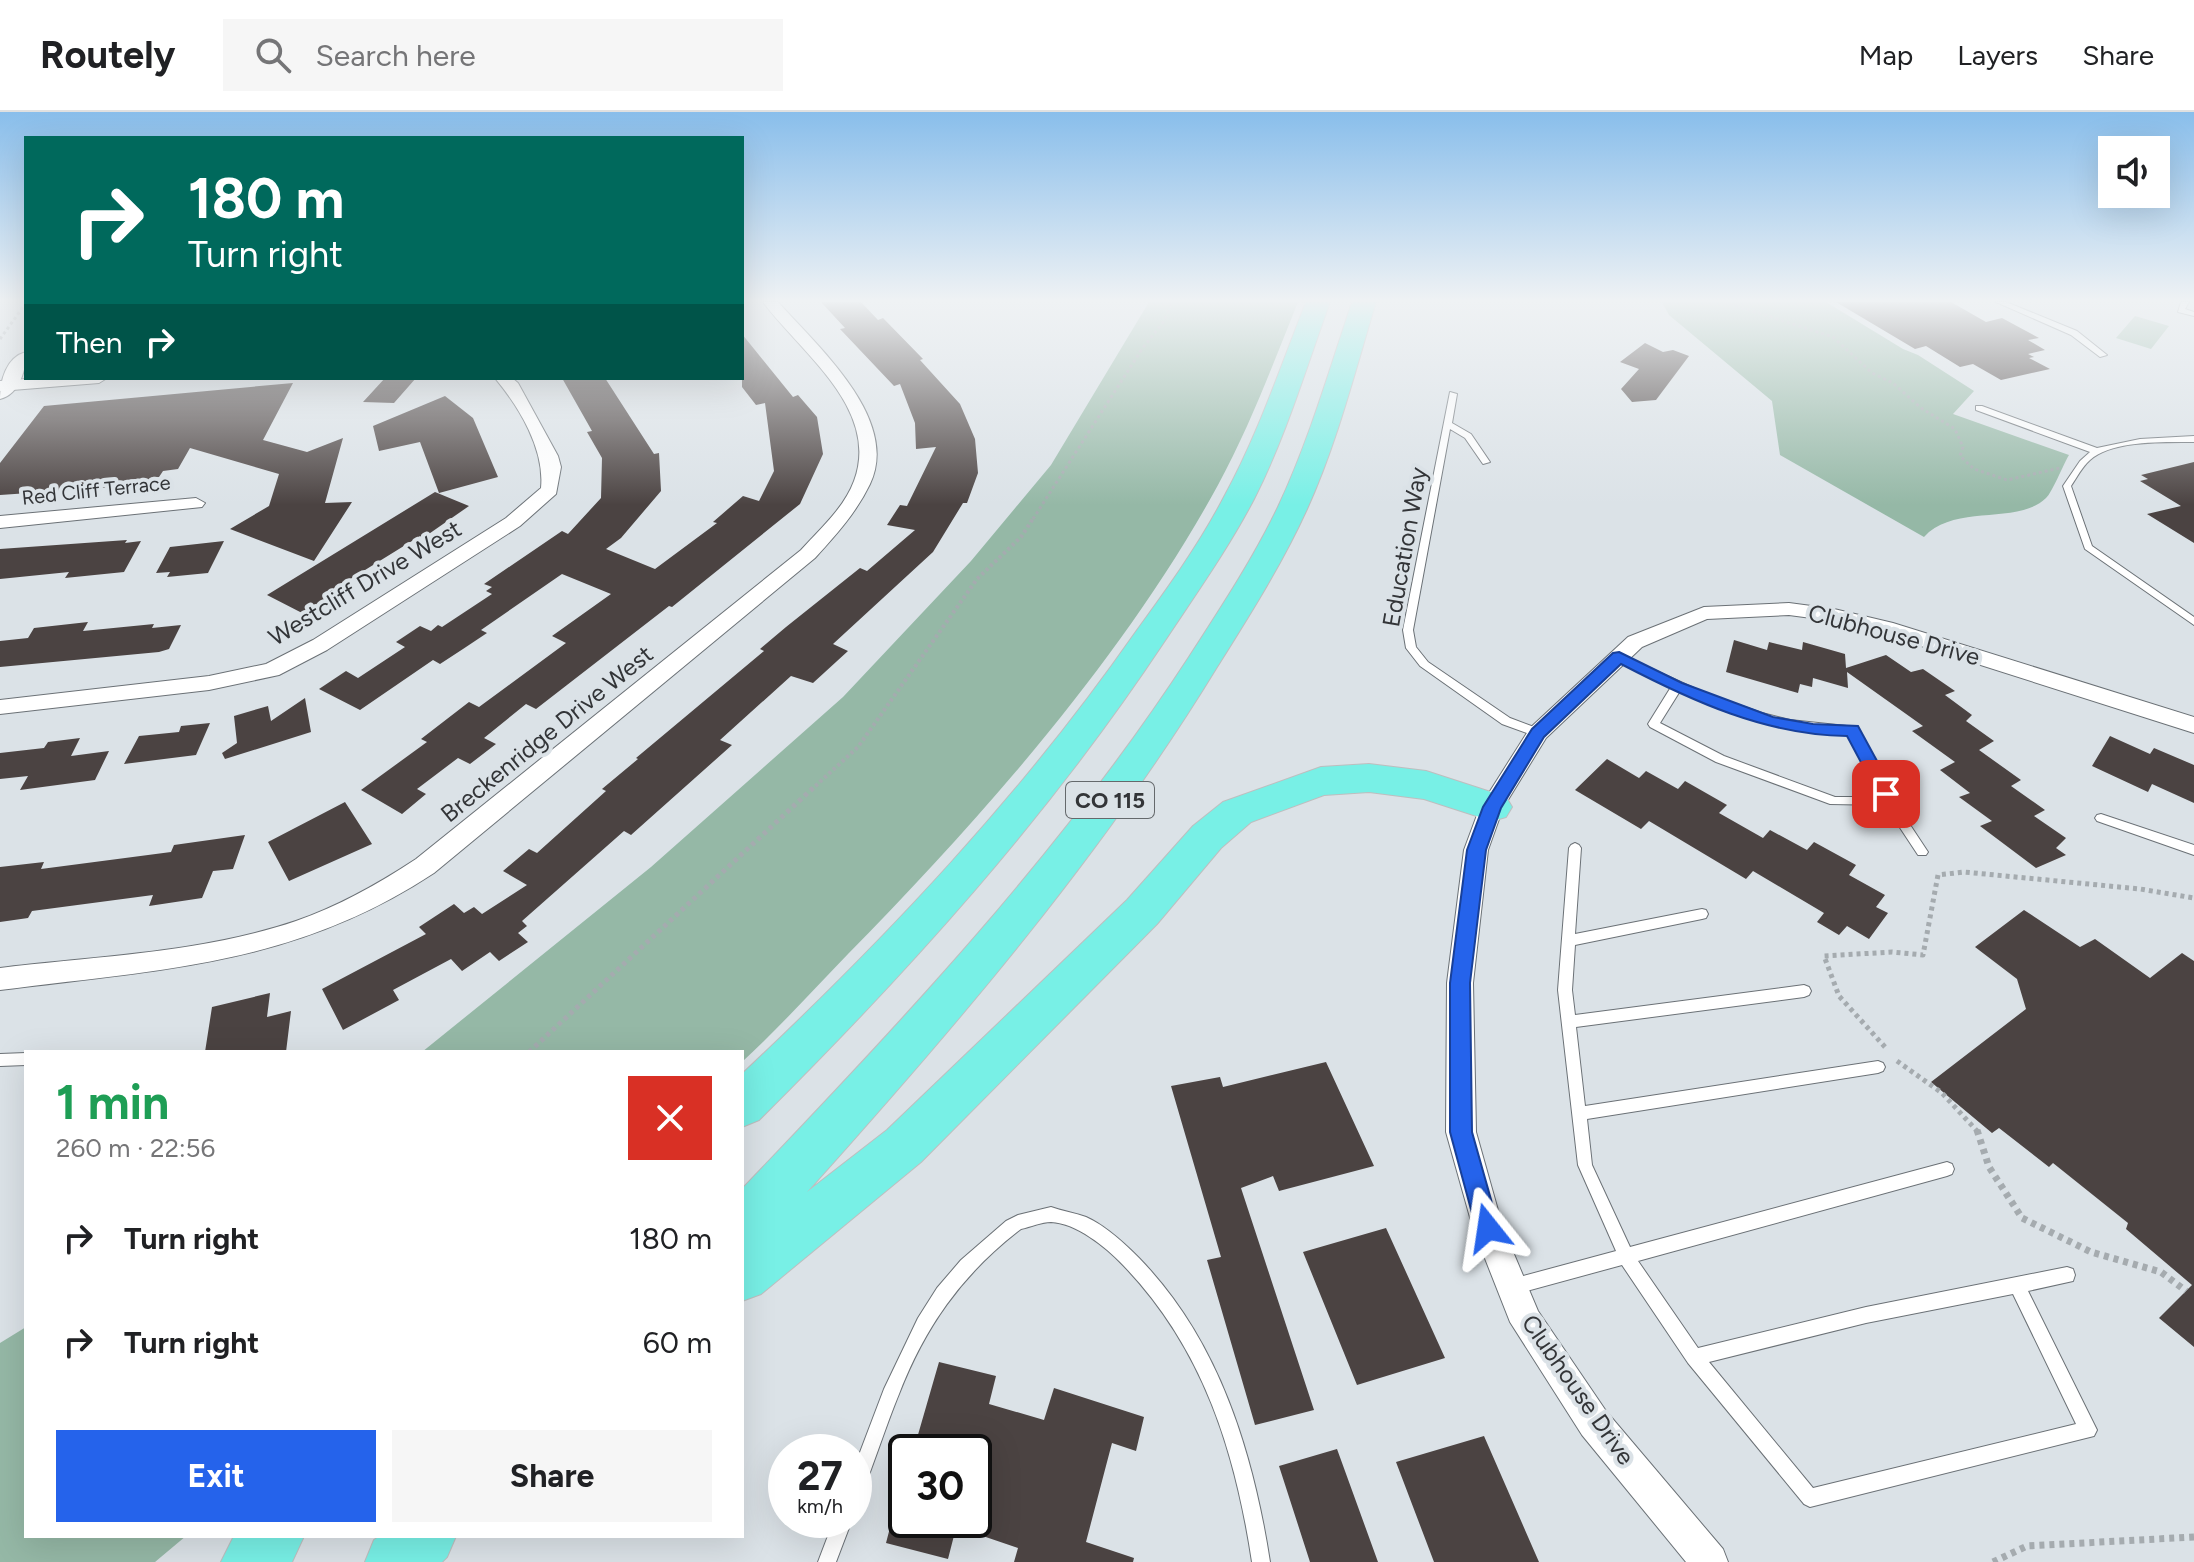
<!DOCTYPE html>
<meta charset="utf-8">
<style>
:root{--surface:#fff;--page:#f6f6f6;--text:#202124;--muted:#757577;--line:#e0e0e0;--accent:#2563eb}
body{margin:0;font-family:Figtree,sans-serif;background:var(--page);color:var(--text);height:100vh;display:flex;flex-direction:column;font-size:30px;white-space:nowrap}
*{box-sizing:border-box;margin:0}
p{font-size:26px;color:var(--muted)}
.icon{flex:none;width:44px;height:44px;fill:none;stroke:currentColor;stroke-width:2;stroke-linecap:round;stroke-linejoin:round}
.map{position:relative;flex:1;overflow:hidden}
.drawer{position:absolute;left:24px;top:938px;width:720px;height:488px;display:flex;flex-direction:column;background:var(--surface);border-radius:0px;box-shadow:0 8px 32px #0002}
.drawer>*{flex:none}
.hud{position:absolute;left:24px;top:24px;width:720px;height:244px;border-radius:0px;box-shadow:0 8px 32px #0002;background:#00695c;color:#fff;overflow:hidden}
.controls{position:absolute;left:2098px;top:24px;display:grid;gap:16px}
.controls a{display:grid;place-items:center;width:72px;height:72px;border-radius:0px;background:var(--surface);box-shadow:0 8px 32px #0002;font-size:40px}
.speed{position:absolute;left:768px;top:1322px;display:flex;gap:16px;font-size:40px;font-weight:700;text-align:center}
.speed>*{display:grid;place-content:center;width:104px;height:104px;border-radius:50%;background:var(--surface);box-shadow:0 8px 32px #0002;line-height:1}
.speed small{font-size:20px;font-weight:400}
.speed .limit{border:4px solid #111;border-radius:12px;background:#fff;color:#111}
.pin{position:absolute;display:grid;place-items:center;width:68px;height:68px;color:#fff;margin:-34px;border-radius:16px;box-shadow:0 4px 12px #0006}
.me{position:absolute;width:88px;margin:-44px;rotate:345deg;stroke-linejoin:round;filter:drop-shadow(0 0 6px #0008)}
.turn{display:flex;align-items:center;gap:28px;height:168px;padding:0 32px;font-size:36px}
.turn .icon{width:104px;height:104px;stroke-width:2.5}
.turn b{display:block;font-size:56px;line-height:68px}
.then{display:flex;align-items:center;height:76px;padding:0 32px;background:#0003;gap:16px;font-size:30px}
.round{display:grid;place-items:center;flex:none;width:84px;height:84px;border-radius:0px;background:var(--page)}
.overview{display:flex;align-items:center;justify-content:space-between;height:136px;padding:0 32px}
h1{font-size:48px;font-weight:700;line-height:60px;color:#1e9e55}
.button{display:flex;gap:16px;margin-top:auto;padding:16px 32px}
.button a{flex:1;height:92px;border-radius:0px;background:var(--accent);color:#fff;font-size:32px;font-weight:700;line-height:92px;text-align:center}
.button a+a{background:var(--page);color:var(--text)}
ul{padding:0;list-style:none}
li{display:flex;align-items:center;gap:24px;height:104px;padding:0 32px}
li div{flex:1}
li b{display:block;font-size:30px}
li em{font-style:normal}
header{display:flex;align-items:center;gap:48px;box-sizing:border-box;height:112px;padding:0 40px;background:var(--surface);border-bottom:2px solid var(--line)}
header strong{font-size:38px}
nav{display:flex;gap:44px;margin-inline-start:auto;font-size:28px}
.search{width:560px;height:72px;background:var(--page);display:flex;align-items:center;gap:20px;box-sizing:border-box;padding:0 28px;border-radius:0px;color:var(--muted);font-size:30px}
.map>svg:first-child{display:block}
.green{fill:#95b8a6}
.building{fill:#4b4342}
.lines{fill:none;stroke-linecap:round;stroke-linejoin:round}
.service-casing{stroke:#6b7176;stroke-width:2}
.minor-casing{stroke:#6b7176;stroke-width:2}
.tertiary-casing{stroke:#6b7176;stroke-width:2}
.trunk-casing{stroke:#bebebf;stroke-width:2}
.path-far3{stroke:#a5abaf;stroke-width:3;stroke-dasharray:3 3;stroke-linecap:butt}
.path-far2{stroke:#a5abaf;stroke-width:4;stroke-dasharray:3 3;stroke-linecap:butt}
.path-far1{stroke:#a5abaf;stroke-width:5;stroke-dasharray:4 4;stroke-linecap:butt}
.path{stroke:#a5abaf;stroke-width:7;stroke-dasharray:5 5;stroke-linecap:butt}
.service{fill:#fff;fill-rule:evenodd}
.minor{fill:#fff;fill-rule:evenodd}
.tertiary{fill:#fff;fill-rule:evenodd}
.trunk{fill:#78f0e6;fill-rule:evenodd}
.route{fill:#2563eb;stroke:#184099;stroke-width:2}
.labels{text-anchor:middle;stroke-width:8;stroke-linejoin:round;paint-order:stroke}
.far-street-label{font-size:20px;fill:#333538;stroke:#dbe2e7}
.shield{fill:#dbe2e7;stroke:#65696c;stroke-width:2}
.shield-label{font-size:22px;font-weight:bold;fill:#333538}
.street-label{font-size:24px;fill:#333538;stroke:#dbe2e7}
</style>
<header>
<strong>Routely</strong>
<div class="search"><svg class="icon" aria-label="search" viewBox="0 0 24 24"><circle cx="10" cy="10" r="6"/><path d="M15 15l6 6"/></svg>Search here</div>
<nav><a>Map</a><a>Layers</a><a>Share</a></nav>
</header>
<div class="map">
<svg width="2194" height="1450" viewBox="0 0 2194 1450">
<rect width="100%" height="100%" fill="#dbe2e7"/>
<path class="green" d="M1149 190H1298C1273 252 1250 314 1218 373 1126 542 983 705 848 842 813 878 779 916 742 950V940H422L651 755 843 585 971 449 1051 353Z
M1662 190H1826L1903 237 1918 243 1974 279 1953 302 2069 343C2063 353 2052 381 2046 386 2017 414 1955 391 1924 425L1780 343 1772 289 1669 203Z
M2135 204 2169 214 2151 237 2116 226Z
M26 1215V1424H186L155 1450H0V1231Z"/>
<path class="building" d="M821 190H861L878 208 883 206 923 247 920 248 960 292 975 327 978 361 967 391H963L933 440 833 532 848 539 813 571 791 564 720 628 732 633 631 723 624 719 522 809 527 814 518 821 528 830 499 849 490 840 462 859 451 847 393 878 399 888 343 918 322 877 426 822 419 815 454 792 464 801 474 795 482 802 527 773 503 759 529 737 537 741 606 679 602 677 638 647 636 646 764 539 760 537 786 515 860 456 867 459 915 418 887 413 900 393 907 394 936 335 916 337 915 311 900 272 894 274 840 217 845 216Z
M1836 190H1951L1986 210 2002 206 2039 226 2028 228 2045 238 2028 242 2034 245 2029 246 2050 257 2001 268 1973 252 1960 255 1926 234 1915 237Z
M742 222 793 285 798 283 817 305 823 342 800 392 672 495 669 494 536 597 526 592 484 626 496 632 470 652 458 646 417 677 426 682 402 702 361 678 427 630 421 627 469 590 479 595 566 531 552 524 611 482 562 462 481 518 487 521 463 537 440 552 433 548 360 598 319 577 346 559 358 566 405 535 396 530 420 514 431 519 438 513 442 515 492 482 486 479 492 475 484 472 562 419 568 422 601 386 602 346 587 320 592 319 562 266H605L654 342 659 341 661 379 621 426 606 437 655 457 717 411 713 410 743 384 759 389 774 359 765 291 756 293 742 275Z
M1645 231 1663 240 1673 238 1689 244 1656 288 1632 290 1621 277 1639 257 1620 250Z
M385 266H416L394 291 363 290Z
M293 271 263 328 307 340 343 326 325 391 352 390 314 449 230 417 269 394 279 362 190 336 178 357 163 359 159 365 150 366 146 373 0 383V351L44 294Z
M445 284 473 306 498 365 439 381 420 330 379 339 373 314Z
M2194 350V431L2147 402 2181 394 2140 369 2148 367 2141 363Z
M435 380 469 394 423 426 420 424 323 484 329 487 304 502 267 483Z
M127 428 125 431 141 429 124 460 65 466 69 460 0 467V437Z
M224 429 208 461 167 465 170 460 156 461 170 435Z
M88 510 83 519 154 512 152 516 181 513 169 537 159 540 0 555V529L28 526 34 516Z
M1734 528 1767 538 1769 530 1802 538 1803 530 1845 542 1846 556 1886 543 1911 560 1923 557 1955 579 1945 583 1972 603 1966 609 1994 629 1979 638 2021 668 2011 674 2045 698 2034 704 2066 726 2056 736 2066 743 2036 756 1980 714 1992 709 1959 685 1970 681 1940 658 1955 650 1912 619 1923 614 1847 560 1848 576 1813 566 1812 575 1800 572 1798 581 1726 560Z
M305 586 311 620 225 647 222 641 237 631 234 604 268 594 271 609Z
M210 611 196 643 124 652 139 624 179 620 181 614Z
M2110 624 2150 642 2154 636 2194 653V691L2152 672 2148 680 2092 654Z
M80 626 71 644 109 639 95 668 20 678 28 664 0 667V641L44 636 48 630Z
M1607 647 1639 666 1646 659 1678 677 1685 669 1727 693 1719 701 1763 726 1770 718 1807 738 1814 730 1856 753 1849 763 1885 783 1876 795 1888 801 1869 827 1847 814 1839 823 1817 810 1824 801 1753 759 1746 767 1649 709 1641 717 1575 678Z
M345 690 372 732 289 769 268 730Z
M245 723 233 757 213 759 202 786 149 794 153 783 32 799 28 806 0 810V755L44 750 41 757 171 740 174 733Z
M2024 798 2080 835 2095 827 2150 866 2182 841 2194 849V1235L2159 1206 2192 1173 2126 1117 2128 1111 2053 1051 2049 1055 1999 1016 1992 1021 1931 970 2026 897 2017 867 1975 835Z
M270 881 267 905 291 899 286 940H205L212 895Z
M1326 950 1374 1054 1279 1079 1273 1064 1241 1076 1314 1298 1255 1313 1207 1148 1221 1145 1171 974 1220 965 1223 975Z
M1386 1116 1445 1246 1357 1273 1303 1140Z
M939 1250 996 1264 989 1292 1044 1308 1054 1276 1144 1305 1136 1339 1112 1331 1086 1430 1134 1446 1133 1450H1014L1018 1436 974 1421V1340H913Z
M1484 1324 1539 1450H1434L1396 1350Z
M1337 1337 1378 1450H1310L1279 1354Z
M892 1408H958L948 1447 886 1431Z"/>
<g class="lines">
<defs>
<path id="service" d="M1996 190H2006L2077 219 2107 243 2100 245 2071 223Z
M2181 190H2189L2185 197 2194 200V204L2178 200Z
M1450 280 1457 282 1452 311 1471 322 1490 350 1483 352 1465 326 1450 317 1413 518 1416 535 1428 550 1510 606 1542 618 1544 621 1542 624 1538 625 1502 612 1420 554 1406 536 1403 518Z
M1976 294H1982L2097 336 2140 327 2194 324V330C2165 330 2112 328 2090 348 2082 355 2077 365 2071 374L2092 434 2194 505V513L2085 437 2063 374 2080 349 2090 340 1976 298Z
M1619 542 1707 582 1762 601 1790 608 1856 615 1893 687 1926 737 1928 740 1926 743H1918L1885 693 1830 692 1716 650 1650 615 1648 612 1671 575 1615 547 1614 545 1615 543ZM1680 579C1734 603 1789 618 1848 622L1880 685H1835L1724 644 1660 611Z
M2101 702 2194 733V743L2097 709 2095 706 2097 703Z
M1575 731 1579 733 1581 736 1575 822 1702 797 1706 798 1708 802 1706 806 1702 807 1575 833 1572 878 1575 903 1804 873 1809 875 1811 879 1809 883 1804 885 1576 915 1585 994 1878 949 1883 951 1885 955 1883 959 1878 961 1587 1007 1592 1053 1630 1135 1947 1050 1952 1052 1954 1057 1952 1062 1947 1064 1638 1149 1698 1236 1866 1195 2067 1155 2073 1157 2075 1163 2073 1169 2028 1179 2094 1312 2097 1318 2094 1324 1810 1395 1804 1392 1688 1251 1622 1153 1512 1183 1506 1181 1504 1175 1506 1169 1512 1167 1616 1139 1578 1053 1558 878 1569 736 1571 733ZM2013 1182 2076 1312 1813 1376 1709 1250 1866 1211Z
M26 941V953L0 954V942Z
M1051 1095C1062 1099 1075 1101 1086 1105 1106 1114 1124 1131 1139 1146 1219 1228 1253 1340 1270 1450H1252C1235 1338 1203 1236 1123 1153 1106 1135 1076 1111 1051 1110 1042 1110 1030 1115 1021 1117L1017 1120C961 1164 925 1215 899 1282 885 1316 874 1352 860 1386L854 1389V1356L884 1277 918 1206 937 1176 961 1148 1006 1109 1018 1103Z
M834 1408H852L836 1450H818Z"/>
<path id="minor" d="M763 190H778C817 234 901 307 870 372 856 401 836 423 815 446L434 761C293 854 161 857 0 878V856C98 844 202 841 296 809 339 794 378 772 416 747L801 438C820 417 844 396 854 369 881 297 800 240 763 190Z
M39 266H107L99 271 0 279V269Z
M495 266H512L518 271 558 344 561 355 556 382 520 414 327 538 279 563 209 578 0 602V588L209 564 266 552 313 528 506 406 541 376C545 337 519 295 495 266Z
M196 386 205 391 202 395 0 416V404Z
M1789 491 1834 497 1893 511 2194 605V621L1880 521 1834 509 1789 503 1707 507 1642 535 1546 626 1503 696 1488 738 1473 871 1476 1020 1503 1116 1538 1199 1606 1299 1723 1437 1728 1450H1686L1582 1323 1510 1210 1473 1116 1446 1020 1447 871 1464 738 1480 695 1530 616 1628 525 1704 495Z"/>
<path id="tertiary" d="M26 240C26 257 20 282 0 287 0 269 6 245 26 240Z"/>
<path id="trunk" d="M1306 190H1330C1306 256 1286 324 1254 387 1228 437 1195 483 1164 530 1048 705 908 860 759 1008L742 1015V962C886 827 1022 683 1135 521 1167 477 1199 433 1224 385 1258 323 1280 256 1306 190Z
M1352 190H1376C1355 259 1337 331 1307 397 1282 452 1249 504 1217 555 1101 745 956 914 807 1080L887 1018 1127 788 1193 714 1223 690 1321 655 1369 652 1426 659 1506 685 1512 695 1506 705 1492 709 1424 687 1369 680 1324 683 1251 710 1221 736 1157 812 921 1050 761 1182 742 1189V1077C902 910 1062 740 1189 545 1220 497 1253 447 1278 395 1309 329 1329 259 1352 190Z
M234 1424H304L292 1450H221Z
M380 1424H456L447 1445 442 1450H365L374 1428Z"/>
</defs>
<use href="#service" class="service-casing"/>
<use href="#minor" class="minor-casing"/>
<use href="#tertiary" class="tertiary-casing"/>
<use href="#trunk" class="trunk-casing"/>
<path class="path-far3" d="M1724 190 1833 225 1872 261 1893 271 1921 296 1955 317 1963 335 1960 344 1974 357 2007 368 2060 356
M0 227 26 191
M1033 407 1142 237 1164 209 1172 190"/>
<path class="path-far2" d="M811 678 858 635 977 467 1021 425 1034 405"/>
<path class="path-far1" d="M1885 935 1839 884 1824 844 1892 840 1923 843 1938 763 1964 760 2140 777 2194 786
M529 940 813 676
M1897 949 1942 981 1978 1020"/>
<path class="path" d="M1977 1018 1989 1055 2022 1106 2091 1140 2161 1160 2186 1179
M1993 1450 2027 1434 2194 1425"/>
<use href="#service" class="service"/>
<use href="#minor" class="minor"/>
<use href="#tertiary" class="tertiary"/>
<use href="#trunk" class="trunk"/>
</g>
<linearGradient id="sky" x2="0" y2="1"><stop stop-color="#89beeb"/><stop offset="0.48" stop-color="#eff2f4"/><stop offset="1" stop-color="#eff2f4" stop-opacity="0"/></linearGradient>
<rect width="2194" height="393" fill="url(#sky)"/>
<path class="route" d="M1619 540 1682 571 1773 605 1813 612 1858 614 1895 682 1886 688 1880 686 1847 624C1766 623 1692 589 1621 552L1544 625 1501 696 1486 738 1470 871 1472 1020 1499 1116 1496 1124 1488 1127 1480 1124 1476 1116 1450 1020V871L1467 738 1483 695 1532 617 1613 541Z"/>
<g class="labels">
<g class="far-street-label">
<text transform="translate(96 378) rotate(-6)" y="7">Red Cliff Terrace</text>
</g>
<rect class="shield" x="1066" y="670" width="88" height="36" rx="6"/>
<g class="shield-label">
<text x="1110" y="696">CO 115</text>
</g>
<g class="street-label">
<text transform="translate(1405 435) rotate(-80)" y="8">Education Way</text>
<text transform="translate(365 471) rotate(-31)" y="8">Westcliff Drive West</text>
<text transform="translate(1894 523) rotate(15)" y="8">Clubhouse Drive</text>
<text transform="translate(547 622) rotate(-39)" y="8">Breckenridge Drive West</text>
<text transform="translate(1578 1278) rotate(55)" y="8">Clubhouse Drive</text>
</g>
</g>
</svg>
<div class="controls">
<a><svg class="icon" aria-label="sound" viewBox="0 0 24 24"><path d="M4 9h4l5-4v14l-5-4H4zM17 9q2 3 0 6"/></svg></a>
</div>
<div class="speed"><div>27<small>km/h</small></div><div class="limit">30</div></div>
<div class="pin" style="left:1886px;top:682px;background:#d93025"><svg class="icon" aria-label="arrive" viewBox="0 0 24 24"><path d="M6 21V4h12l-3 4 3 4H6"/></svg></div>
<svg class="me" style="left:1488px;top:1116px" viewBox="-20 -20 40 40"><path d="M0-17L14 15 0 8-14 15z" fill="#2563eb" stroke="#fff" stroke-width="4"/></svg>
<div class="hud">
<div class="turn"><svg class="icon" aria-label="right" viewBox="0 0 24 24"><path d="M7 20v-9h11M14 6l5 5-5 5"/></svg><div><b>180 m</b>Turn right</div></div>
<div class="then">Then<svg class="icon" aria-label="right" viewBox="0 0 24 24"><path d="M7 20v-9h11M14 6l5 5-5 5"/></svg></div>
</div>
<section class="drawer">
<div class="overview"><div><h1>1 min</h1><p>260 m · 22:56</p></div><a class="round" style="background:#d93025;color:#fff"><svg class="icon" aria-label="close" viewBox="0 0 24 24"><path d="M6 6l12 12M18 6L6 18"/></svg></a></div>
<ul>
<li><svg class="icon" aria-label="right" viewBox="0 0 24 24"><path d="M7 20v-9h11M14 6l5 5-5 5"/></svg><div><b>Turn right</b></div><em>180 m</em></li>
<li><svg class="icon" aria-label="right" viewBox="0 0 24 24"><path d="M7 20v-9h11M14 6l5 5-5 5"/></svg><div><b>Turn right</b></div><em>60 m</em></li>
</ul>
<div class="button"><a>Exit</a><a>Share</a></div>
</section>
</div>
